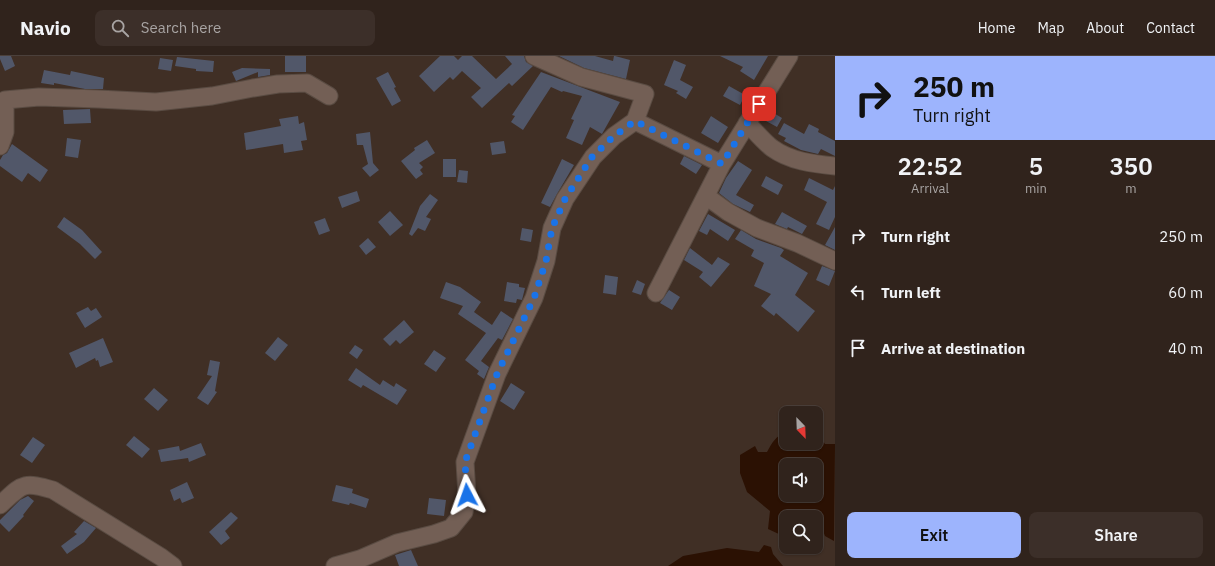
<!DOCTYPE html>
<style>
:root{--surface:#30231c;--page:#3c2f29;--text:#f1f3f6;--muted:#a8a4a3;--line:#4b403b;--accent:#9db4fd}
body{margin:0;font-family:"IBM Plex Sans",sans-serif;background:var(--page);color:var(--text);height:100vh;display:flex;flex-direction:column;font-size:15px;white-space:nowrap}
*{box-sizing:border-box;margin:0}
p{font-size:13px;color:var(--muted)}
.icon{flex:none;width:22px;height:22px;fill:none;stroke:currentColor;stroke-width:2;stroke-linecap:round;stroke-linejoin:round}
.map{position:relative;flex:1;overflow:hidden}
.sheet{display:flex;flex-direction:column;background:var(--surface);width:380px}
.sheet>*{flex:none}
.guide{background:#9db4fd;color:#111;overflow:hidden}
.needle{width:26px;rotate:157deg}
.tools{position:absolute;left:779px;top:350px;display:grid;gap:8px}
.tools a{display:grid;place-items:center;width:44px;height:44px;border-radius:8px;background:var(--surface);box-shadow:0 1px 3px #0004,0 0 0 1px var(--line);font-size:20px}
.pin{position:absolute;display:grid;place-items:center;width:34px;height:34px;color:#fff;margin:-17px;border-radius:8px;box-shadow:0 2px 6px #0006}
.me{position:absolute;width:44px;margin:-22px;rotate:356deg;stroke-linejoin:round;filter:drop-shadow(0 0 3px #0008)}
.turn{display:flex;align-items:center;gap:14px;height:84px;padding:0 12px;font-size:18px}
.turn .icon{width:52px;height:52px;stroke-width:2.5}
.turn b{display:block;font-size:28px;line-height:34px}
.eta{display:flex;justify-content:space-evenly;align-items:center;height:68px;text-align:center}
.eta b{font-size:24px;font-weight:600;line-height:28px}
.cta{display:flex;gap:8px;margin-top:auto;padding:8px 12px}
.cta a{flex:1;height:46px;border-radius:8px;background:var(--accent);color:#111;font-size:16px;font-weight:600;line-height:46px;text-align:center}
.cta a+a{background:var(--page);color:var(--text)}
ul{padding:0;list-style:none}
li{display:flex;align-items:center;gap:12px;height:56px;padding:0 12px}
li div{flex:1}
li b{display:block;font-size:15px}
li em{font-style:normal}
header{display:flex;align-items:center;gap:24px;box-sizing:border-box;height:56px;padding:0 20px;background:var(--surface);border-bottom:1px solid var(--line)}
header strong{font-size:19px}
nav{display:flex;gap:22px;margin-inline-start:auto;font-size:14px}
.search{width:280px;height:36px;background:var(--page);display:flex;align-items:center;gap:10px;box-sizing:border-box;padding:0 14px;border-radius:8px;color:var(--muted);font-size:15px}
main{display:flex;flex:1;min-height:0}
.map>svg:first-child{display:block}
.water{fill:#2b1103;fill-rule:evenodd}
.building{fill:#515769}
.lines{fill:none;stroke-linecap:round;stroke-linejoin:round}
.minor-casing{stroke:#5a4c43;stroke-width:19}
.minor{stroke:#735f55;stroke-width:17}
.route{stroke:#1a73e8;stroke-width:7;stroke-dasharray:0 12.6}
</style>
<header>
<strong>Navio</strong>
<div class="search"><svg class="icon" aria-label="search" viewBox="0 0 24 24"><circle cx="10" cy="10" r="6"/><path d="M15 15l6 6"/></svg>Search here</div>
<nav><a>Home</a><a>Map</a><a>About</a><a>Contact</a></nav>
</header>
<main>
<div class="map">
<svg width="835" height="510" viewBox="0 0 835 510">
<rect width="100%" height="100%" fill="#402f25"/>
<path class="water" d="M786 377V387H816V381H820L825 388H835L834 485 825 480 823 475C815 472 816 469 816 461H786V479H781L768 473 770 455 747 436 740 417V399L755 390 758 396H767C772 387 776 379 786 377ZM786 409H816V439H786Z
M764 489 771 491 773 498 783 510H668L683 500 727 492 759 496Z"/>
<path class="building" d="M0 0H11L15 10 5 15 0 3Z
M285 0H306V16H285Z
M440 0H454L458 4 462 0H472L496 23 512 8 505 0H524L526 6 533 10 512 30 509 27 482 52 471 41 481 32 462 15 453 24 450 21 434 36 419 20Z
M559 0H595L613 5 614 0H615L630 4 626 23 584 12Z
M720 0H768L754 24 740 15 743 11Z
M177 1 214 5 213 16 196 15V13L175 10Z
M160 2 173 4 171 15 158 13Z
M674 4 686 9 680 24 693 31 686 43 676 37 678 35 664 29Z
M242 12 270 13V19L258 21V16L236 25 232 16Z
M44 14 70 19 71 15 104 22 103 33H85L54 27V29L41 27Z
M388 16 396 31 394 32 401 45 392 50 376 22Z
M541 16 620 46 602 78 590 71 582 89 566 82 574 64 571 63 582 40 563 35 562 36 551 31 523 74 511 66 515 60 512 59Z
M729 30 745 39 740 49 723 40Z
M90 53 91 67 64 68 63 54Z
M772 56 782 62 777 71 766 65Z
M298 60 299 68 304 66 307 84 301 85 303 94 284 97 283 88 246 94 244 77 281 70 279 63Z
M711 60 728 71 718 87 701 77Z
M784 67 804 78 809 68 819 73 818 76 835 85V100L821 93 818 98 801 94 784 85 786 82 778 78Z
M370 76 373 107 379 114 370 121 362 112 368 108 363 89H357L356 78Z
M67 82 81 84 78 102 65 100Z
M427 84 435 97 419 107 423 111 420 114 423 118 416 123 401 105 415 94 414 92Z
M504 85 506 97 492 99 490 87Z
M12 88 48 114 40 126 28 117 22 126 0 110V104L3 99 7 97Z
M684 100 702 109 696 118 680 108Z
M443 103H456V121H443Z
M562 103 574 109 557 138 550 151 541 147Z
M738 105 752 114 736 139 754 149 750 156 733 148 719 137 726 122Z
M459 114 468 115 467 127 457 126Z
M766 120 783 129 778 139 761 130Z
M809 122 833 134 835 130V161L829 174 816 168 827 146 804 134Z
M357 135 360 145 342 152 338 141Z
M430 138 438 144 426 161 431 163 425 175 418 172 412 180 409 178 420 150Z
M390 155 403 169 390 180 378 166Z
M782 156 807 170 802 178 788 171 787 173 775 168Z
M708 158 735 174 728 185 710 173 707 179 699 175Z
M64 161 82 174 102 196 95 203 80 188 57 171Z
M325 162 330 175 319 179 314 166Z
M835 171V194L825 189Z
M522 172 533 174 531 186 520 184Z
M741 174 756 183 781 192 784 194 780 200 808 217 795 239 815 255 798 276 776 257 774 260 761 250 771 238 754 230 764 207 751 200 754 194 735 183Z
M368 182 376 191 366 199 359 190Z
M690 192 712 209 718 201 730 208 711 231 699 221 703 216 684 204Z
M822 210 835 215 829 230 816 224Z
M605 219 618 221 616 239 603 237Z
M637 224 645 228 641 239 632 236Z
M446 226 460 231 481 246 474 256 492 269 501 255 513 263 502 284 498 282 481 305 489 311 484 323 477 318 479 315 465 304 486 277 458 258 463 250 440 242Z
M507 226 519 228V231L525 232 522 244 517 243 516 247 504 245Z
M669 234 680 241 672 254 660 247Z
M88 251 91 255 96 252 102 261 85 272 76 257Z
M404 264 414 276 400 288 396 284 390 290 383 283Z
M278 281 288 289 275 305 265 297Z
M103 282 113 306 100 311 98 304 96 305 95 302 76 312 69 297Z
M355 289 363 294 357 303 349 297Z
M434 294 446 302 436 316 424 308Z
M210 304 220 306 215 335 217 336 208 349 197 342 212 320 207 319Z
M356 312 380 329 383 324 394 331 396 327 407 334 397 349 363 329 361 332 348 324Z
M511 327 525 336 514 354 500 345Z
M154 332 168 344 158 355 144 343Z
M134 380 150 393 142 402 126 389Z
M33 381 45 389 32 407 20 399Z
M201 387 206 399 189 406 188 402 161 406 158 394 179 390 180 395Z
M187 426 194 442 182 447 180 442 174 445 170 434Z
M336 429 353 433 352 437 369 443 366 452 350 447 349 449 332 445Z
M28 440 34 445 23 459 24 460 9 476 0 467V464L20 444Z
M429 442 446 444 444 460 427 458Z
M231 456 238 462 225 475 230 482 221 489 209 476Z
M84 465 96 472 84 486 67 498 61 490 77 478 74 476Z
M411 494 418 510H399L395 499Z"/>
<g class="lines">
<defs>
<path id="minor" d="M534 0 581 21 645 38 635 65 722 108
M747 67C755 75 763 85 772 92 790 105 813 108 835 110
M0 90 5 76V44L39 41 98 43 156 46 212 40 253 32 278 28 307 27 329 40
M706 140 728 156 757 172 797 187 835 205
M656 237 722 108 789 0
M0 449C23 428 22 425 53 434L161 501 173 510
M335 510 360 503 397 487 434 478 451 472 464 456 467 439 465 406 497 318 534 242 546 205 552 172 565 143 593 101 614 80 635 65"/>
</defs>
<use href="#minor" class="minor-casing"/>
<use href="#minor" class="minor"/>
</g>
<g class="lines">
<path class="route" d="M467 439 465 406 497 318 534 242 546 205 552 172 565 143 592 101 614 80 635 65 722 108 759 48"/>
</g>
</svg>
<div class="tools">
<a><svg class="needle" viewBox="-14 -14 28 28"><path d="M0-13l5 13h-10z" fill="#e53935"/><path d="M0 13l5-13h-10z" fill="#a8a4a3"/></svg></a>
<a><svg class="icon" aria-label="sound" viewBox="0 0 24 24"><path d="M4 9h4l5-4v14l-5-4H4zM17 9q2 3 0 6"/></svg></a>
<a><svg class="icon" aria-label="search" viewBox="0 0 24 24"><circle cx="10" cy="10" r="6"/><path d="M15 15l6 6"/></svg></a>
</div>
<div class="pin" style="left:759px;top:48px;background:#d93025"><svg class="icon" aria-label="arrive" viewBox="0 0 24 24"><path d="M6 21V4h12l-3 4 3 4H6"/></svg></div>
<svg class="me" style="left:467px;top:439px" viewBox="-20 -20 40 40"><path d="M0-17L14 15 0 8-14 15z" fill="#1a73e8" stroke="#fff" stroke-width="4"/></svg>
</div>
<section class="sheet">
<div class="guide">
<div class="turn"><svg class="icon" aria-label="right" viewBox="0 0 24 24"><path d="M7 20v-9h11M14 6l5 5-5 5"/></svg><div><b>250 m</b>Turn right</div></div>
</div>
<div class="eta">
<div><b>22:52</b><p>Arrival</p></div>
<div><b>5</b><p>min</p></div>
<div><b>350</b><p>m</p></div>
</div>
<ul>
<li><svg class="icon" aria-label="right" viewBox="0 0 24 24"><path d="M7 20v-9h11M14 6l5 5-5 5"/></svg><div><b>Turn right</b></div><em>250 m</em></li>
<li><svg class="icon" aria-label="left" viewBox="0 0 24 24"><path d="M17 20v-9H6M10 6l-5 5 5 5"/></svg><div><b>Turn left</b></div><em>60 m</em></li>
<li><svg class="icon" aria-label="arrive" viewBox="0 0 24 24"><path d="M6 21V4h12l-3 4 3 4H6"/></svg><div><b>Arrive at destination</b></div><em>40 m</em></li>
</ul>
<div class="cta"><a>Exit</a><a>Share</a></div>
</section>
</main>
